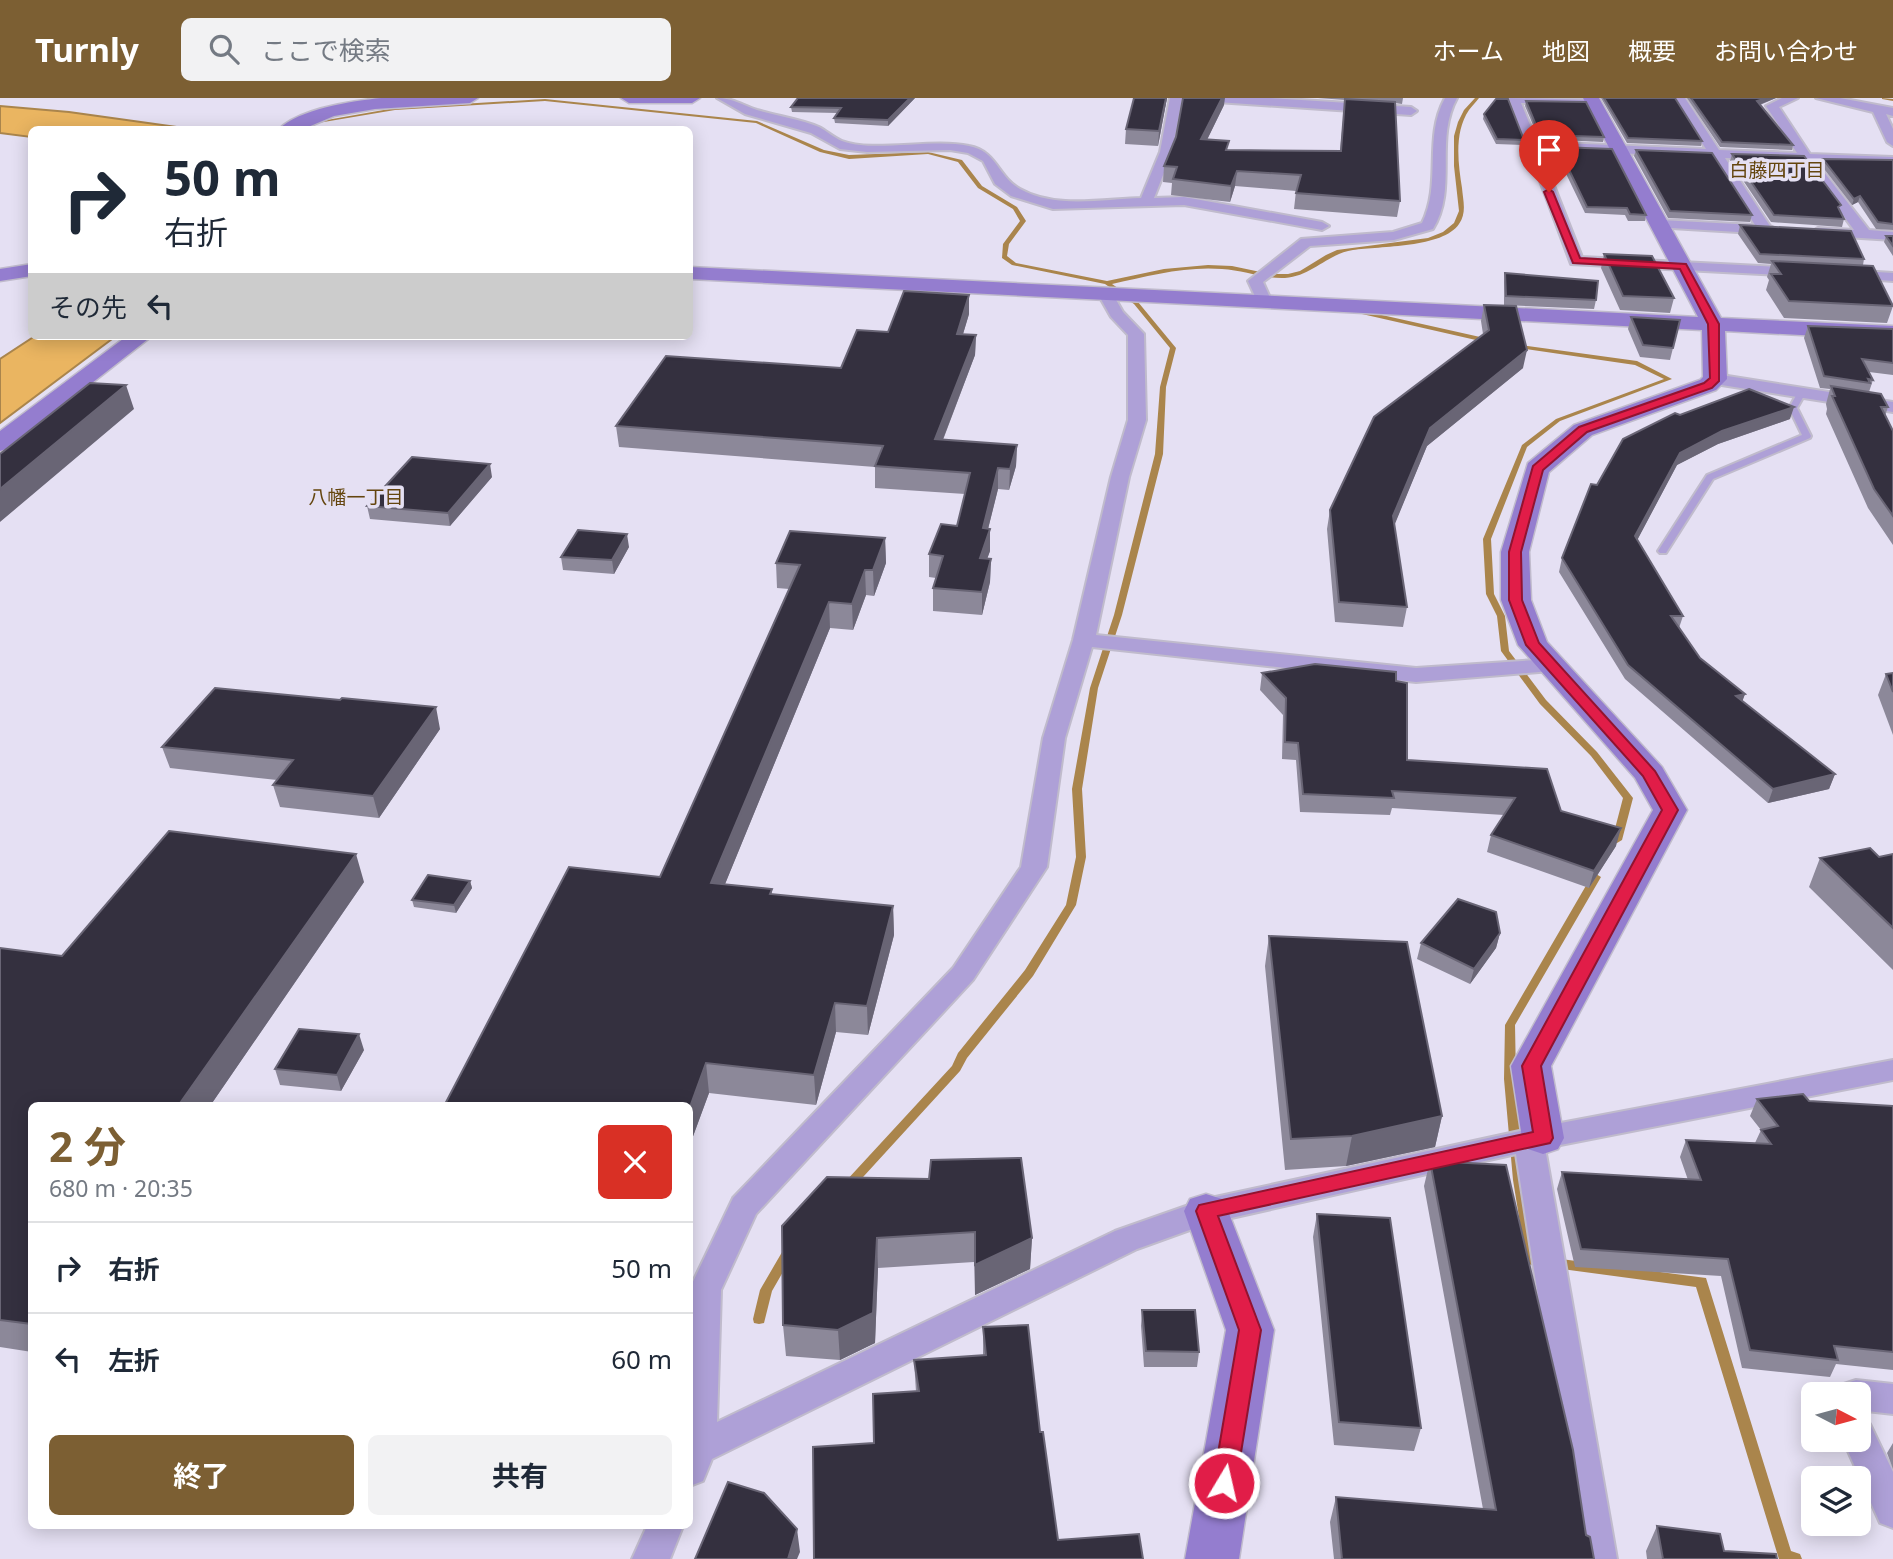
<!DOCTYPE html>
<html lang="ja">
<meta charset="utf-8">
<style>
:root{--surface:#fff;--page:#f2f2f3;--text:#1f2937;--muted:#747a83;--line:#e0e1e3;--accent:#7c5f33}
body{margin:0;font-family:"Noto Sans","Noto Sans JP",sans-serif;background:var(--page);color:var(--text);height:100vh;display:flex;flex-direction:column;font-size:26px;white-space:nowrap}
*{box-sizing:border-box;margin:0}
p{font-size:23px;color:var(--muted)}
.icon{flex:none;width:38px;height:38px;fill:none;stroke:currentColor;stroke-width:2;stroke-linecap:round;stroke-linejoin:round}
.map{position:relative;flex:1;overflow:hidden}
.details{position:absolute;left:28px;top:1004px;width:665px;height:427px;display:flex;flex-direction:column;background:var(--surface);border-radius:10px;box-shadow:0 4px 18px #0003}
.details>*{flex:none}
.hud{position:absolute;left:28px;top:28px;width:665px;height:214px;border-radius:10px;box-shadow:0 4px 18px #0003;background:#fff;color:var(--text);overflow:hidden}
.needle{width:46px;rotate:96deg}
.controls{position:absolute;left:1801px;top:1284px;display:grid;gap:14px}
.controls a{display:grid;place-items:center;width:70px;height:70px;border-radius:10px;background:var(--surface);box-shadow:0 4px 18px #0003;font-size:35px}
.pin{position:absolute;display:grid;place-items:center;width:60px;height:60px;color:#fff;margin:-72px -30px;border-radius:50% 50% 50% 0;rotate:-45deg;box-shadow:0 0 7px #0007}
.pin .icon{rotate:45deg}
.me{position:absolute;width:77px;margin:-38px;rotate:9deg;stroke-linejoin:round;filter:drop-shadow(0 0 5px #0008)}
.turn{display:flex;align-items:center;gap:24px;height:147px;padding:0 21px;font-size:32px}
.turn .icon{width:91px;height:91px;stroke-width:2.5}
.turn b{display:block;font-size:49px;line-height:60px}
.then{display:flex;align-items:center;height:66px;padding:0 21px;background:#0003;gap:14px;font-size:26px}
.round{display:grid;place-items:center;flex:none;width:74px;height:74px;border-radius:10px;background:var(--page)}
.head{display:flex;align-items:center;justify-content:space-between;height:119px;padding:0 21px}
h1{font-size:42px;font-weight:700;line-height:52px;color:var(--accent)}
.action{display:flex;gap:14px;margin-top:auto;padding:14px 21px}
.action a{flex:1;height:80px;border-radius:10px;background:var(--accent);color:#fff;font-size:28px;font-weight:700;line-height:80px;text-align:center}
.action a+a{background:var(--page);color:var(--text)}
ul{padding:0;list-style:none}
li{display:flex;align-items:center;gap:21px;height:91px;padding:0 21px;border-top:2px solid var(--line)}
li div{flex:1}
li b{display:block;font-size:26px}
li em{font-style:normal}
header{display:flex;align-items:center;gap:42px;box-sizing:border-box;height:98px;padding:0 35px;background:var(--accent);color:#fff}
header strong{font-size:33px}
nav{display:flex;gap:38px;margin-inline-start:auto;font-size:24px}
.search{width:490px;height:63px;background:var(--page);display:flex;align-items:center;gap:18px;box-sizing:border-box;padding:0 24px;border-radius:10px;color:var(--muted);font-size:26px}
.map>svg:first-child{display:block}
.water{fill:#eab561;stroke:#aa854c;stroke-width:2}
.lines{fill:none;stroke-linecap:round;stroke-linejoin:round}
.stream{fill:#aa854c;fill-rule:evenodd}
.lane-casing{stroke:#c0bbcc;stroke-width:4}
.street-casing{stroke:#c0bbcc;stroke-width:4}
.secondary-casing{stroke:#c0bbcc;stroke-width:3}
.lane{fill:#aea0d7;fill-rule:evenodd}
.street{fill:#aea0d7;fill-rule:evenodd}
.secondary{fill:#947dcf;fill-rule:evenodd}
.wall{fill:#8c8899}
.shaded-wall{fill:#696575}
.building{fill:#34303f;stroke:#696575;stroke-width:2}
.route{fill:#e11d48;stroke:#92132f;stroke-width:2}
.labels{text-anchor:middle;stroke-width:7;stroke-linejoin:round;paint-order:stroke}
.far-neighbourhood-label{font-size:19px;fill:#64450e;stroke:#e5e0f3}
</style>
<header>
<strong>Turnly</strong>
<div class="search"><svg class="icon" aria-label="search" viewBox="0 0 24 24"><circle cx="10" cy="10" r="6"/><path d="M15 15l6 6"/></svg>ここで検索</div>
<nav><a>ホーム</a><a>地図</a><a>概要</a><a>お問い合わせ</a></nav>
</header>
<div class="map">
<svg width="1893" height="1461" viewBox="0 0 1893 1461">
<rect width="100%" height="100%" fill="#e5e0f3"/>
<path class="water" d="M0 8 69 14 191 31 32 32 31 39 0 35Z
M35 238H116L0 325V261Z"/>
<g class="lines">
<path class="stream" d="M1475 0H1479C1476 4 1472 8 1469 12 1454 34 1458 65 1462 90 1463 102 1467 115 1459 126 1443 150 1380 148 1353 152 1327 156 1312 178 1285 180 1264 181 1243 172 1222 171 1185 168 1148 178 1112 186L1138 204 1176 250 1166 289 1163 356 1122 517 1098 590 1082 691 1086 759 1076 807 1033 878 967 960 960 973 853 1090 849 1092 845 1090 843 1087 845 1084 952 968 958 955 1025 872 1066 807 1076 759 1072 691 1090 590 1114 517 1155 356 1160 289 1170 250 1134 206 1105 186 1012 167 1002 160 1003 146 1020 123 1013 111 978 90 958 64 928 56 849 61 820 54 756 25 545 3 395 12 306 27 304 26 395 10 545 1 757 23 824 52 849 57 928 54 962 62 982 88 1017 109 1026 123 1009 146 1007 158 1016 165 1107 183 1164 171 1208 167 1232 168 1270 176H1288L1300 173 1326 157 1337 152 1428 140 1443 134 1454 125 1459 113 1454 68V38L1458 24 1464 12Z
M1882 0 1893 1V3L1882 1Z
M291 28 293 30 269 32 271 31Z
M1364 213 1489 241 1492 243 1489 245 1362 216 1361 215Z
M1514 246 1637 263 1672 281 1560 323 1527 349 1491 441 1494 496 1505 518 1509 553 1546 602 1597 654 1633 700 1622 742 1617 745 1612 742 1623 700 1591 658 1540 606 1501 553 1497 518 1486 496 1483 441 1522 347 1556 321 1664 281 1635 267 1512 249 1511 248Z
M1596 776 1601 779 1515 927 1516 981 1525 1082 1538 1158 1706 1180 1791 1453 1800 1456 1802 1461H1779L1778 1458 1696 1189 1532 1167 1528 1166 1526 1162 1513 1082 1504 981 1505 927 1591 779Z
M789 1148 793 1149 795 1153 772 1193 764 1225 759 1226 754 1225 753 1221 760 1192 785 1149Z"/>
<defs>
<path id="lane" d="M1798 294 1805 296 1797 310 1811 338 1810 340 1713 381 1666 455H1660L1658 453 1707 377 1802 337 1789 310Z"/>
<path id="street" d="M717 0C733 0 742 7 757 12 777 18 800 21 819 29 827 33 834 40 842 43 873 55 932 40 969 48 997 53 998 79 1020 91 1055 111 1103 101 1141 100L1160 54 1170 0H1182L1172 54 1154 100 1184 99 1322 124 1329 128 1322 132 1184 107 1053 111 1011 98 995 86 983 63 968 55 950 52 867 54 840 51 811 35 745 16Z
M1211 0H1270L1411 9 1417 13 1411 17 1217 4Z
M1445 0H1457C1434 42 1458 90 1433 131L1394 142 1310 148 1263 184 1272 204 1269 207H1259L1248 183 1301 141 1393 134 1422 125C1442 85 1423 40 1445 0Z
M1509 0 1597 2 1591 6 1521 5 1537 44 1706 51 1673 0H1685L1719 52 1797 55 1766 8 1782 0H1798L1779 9 1810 56 1893 59V67L1816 64 1869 132 1893 134V142L1813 137 1811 134 1818 130 1854 132 1803 63 1725 60 1770 128 1778 132 1771 136 1655 129V123L1660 122 1755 127 1712 59 1540 52 1582 159 1801 170 1808 174 1801 178 1571 166Z
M1816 0H1840L1893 10V18L1886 16 1893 31V48L1887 44 1873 14Z
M1845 172 1893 175V183L1840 179V173Z
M1106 191 1111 193 1123 214 1144 236 1146 322 1129 379 1096 537 1416 570 1551 561 1562 567 1551 573 1416 584 1092 549 1065 640 1047 769 973 882 756 1116 721 1192 717 1324 1115 1133 1206 1101 1529 1031 1893 962V982L1545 1050 1617 1461H1579L1516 1056 1209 1125 1137 1151 712 1361 703 1383 690 1388V1190L733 1100 953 870 1021 769 1043 640 1073 542 1111 379 1128 322V237L1111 219 1098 196Z
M1715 276 1893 304V314L1709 285 1707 281Z
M1856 1282 1893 1286V1316L1858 1312V1297H1839L1844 1286Z
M1858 1322 1870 1326 1893 1374V1430L1880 1425 1843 1342H1858Z
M647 1428H683L670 1461H632Z"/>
<path id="secondary" d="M381 0H478L470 5 375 11 334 18 301 32H278C298 11 352 3 381 0Z
M621 0H700L692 5H629Z
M1583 0H1599L1721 220 1893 228V242L1725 233 1727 281 1716 292 1592 337 1549 374 1529 454 1531 502 1547 544 1662 669 1687 712 1551 968 1564 1040 1558 1051 1543 1056 1528 1051 1522 1040 1511 968 1653 712 1635 680 1518 547 1501 502V454L1528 365 1574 327 1700 282 1703 279 1702 232 690 181V169L1698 219Z
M32 166V178L0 183V171Z
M127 238H152L9 350 0 353V333Z
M1206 1096 1222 1101 1228 1113 1274 1232 1239 1461H1185L1226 1232 1184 1113 1190 1101Z"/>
</defs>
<use href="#lane" class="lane-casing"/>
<use href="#street" class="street-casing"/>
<use href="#secondary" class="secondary-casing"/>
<use href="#lane" class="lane"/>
<use href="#street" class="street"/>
<use href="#secondary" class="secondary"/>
</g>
<path class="wall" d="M798 0H915L888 28 835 25 834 20 837 15 792 14 791 9Z
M1134 0H1167L1158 48 1125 46 1126 31Z
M1318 0H1403L1402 6 1395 5 1400 103 1397 119 1294 111 1296 93 1235 88 1230 104 1171 97 1172 85 1163 84 1164 68 1176 39 1224 7 1207 42 1228 52 1340 53 1345 2Z
M1601 0H1675L1702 43 1701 48 1627 45Z
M1687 0H1776L1760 7 1793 47 1792 52 1720 49Z
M1526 3 1604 39 1603 44 1539 41 1525 8Z
M1484 16 1524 42 1523 47 1496 46 1483 21Z
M1558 49 1646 117 1645 123H1628L1625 117 1585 115 1556 55Z
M1636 52 1752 117 1750 124 1668 120 1634 58Z
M1732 56 1844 121 1842 129 1771 124 1730 63Z
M1823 61 1893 62V132L1876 131 1858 104 1852 107 1821 67Z
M1740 127 1864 161 1863 167 1893 208 1887 225 1784 220 1766 192 1769 182 1767 179 1771 166 1758 165 1738 136Z
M1886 138H1893V158L1884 144Z
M1604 156 1674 200 1670 215 1620 212 1601 170Z
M1505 175 1596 202 1594 211 1504 207V184Z
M969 197V216L963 236 976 237 975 257 943 342 1017 347 1016 368 1009 392 998 391 988 431H990V453L987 461H991L990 484 982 517 933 513V490L936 480 929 479V456L957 428 965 396 875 390V369L619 349 616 328 841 270 888 234Z
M1484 207 1523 270 1427 348 1394 427 1407 509 1403 529 1335 524 1327 431 1330 412 1483 236 1481 223Z
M1631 219 1680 222 1670 262 1640 259 1628 231Z
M1808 228 1893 231V277L1869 274 1873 282 1869 294 1888 309 1885 318 1893 333V447L1868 410 1826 316 1827 311 1826 306 1830 291 1820 290 1804 240Z
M1680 317 1790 321 1718 346 1677 367 1637 442 1683 518 1679 530 1700 560 1745 596 1742 603 1835 676 1829 691 1768 705 1625 581 1559 474 1562 460 1597 387Z
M492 379 450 428 370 421 367 408Z
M885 440 886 465 874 498 866 497 853 532 830 530 725 786 772 791V797L893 808 894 837 868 937 836 934 816 1007 709 995 692 1041H690V1008H444L660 779 789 491 777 490 776 465Z
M629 449 614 476 563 472 561 459Z
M1262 575 1396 583 1407 662 1561 713 1616 748 1589 790 1487 754 1491 737 1504 717 1392 710 1390 717 1300 714 1296 662 1282 661 1283 617 1260 592Z
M1893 575V637L1878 597 1886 576Z
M440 631 379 720 280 709 273 687 277 682 170 670 162 649Z
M1893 756V872L1809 789 1820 760 1879 759Z
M470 783 472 790 456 815 414 809 412 802Z
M364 784 210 1008H32V1254L0 1249V850L62 858Z
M1500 835 1496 850 1470 886 1417 861 1421 845Z
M1269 838 1442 1018 1435 1049 1346 1068 1285 1072 1265 868Z
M364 952 341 993 280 987 275 971Z
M1757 1001 1893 1008V1272L1836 1266 1830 1279 1742 1270 1721 1178 1575 1169 1557 1091 1562 1074 1688 1082 1680 1059 1686 1042 1755 1045 1761 1032 1750 1018Z
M1430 1063 1586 1437 1594 1461H1334L1330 1424 1336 1399 1483 1411 1424 1088Z
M827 1079 1032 1140 1030 1171 975 1197 974 1164 878 1170 875 1245 840 1262 786 1258 783 1227Z
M1317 1116 1421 1330 1414 1353 1334 1347 1313 1139Z
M1142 1212 1199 1254 1197 1269H1144L1141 1228Z
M1028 1227 814 1461 916 1294 914 1262 983 1257V1229Z
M1893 1345V1371L1887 1355Z
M1657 1428 1724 1453 1777 1461H1647L1646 1453Z"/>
<path class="shaded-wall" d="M910 0H915L888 28V22Z
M1166 0H1167L1158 48 1159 33Z
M1222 0H1225L1224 7 1200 56 1201 41Z
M1766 0H1776L1756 8 1757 3Z
M1237 73 1235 88 1230 104 1231 88Z
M1860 98 1858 104 1852 107 1854 101Z
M969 197V216L957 256V236Z
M976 237 975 257 935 362V341Z
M1527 252 1523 270 1427 348 1390 438 1393 418 1430 330Z
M126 287 134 311 0 424V391Z
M1794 309 1790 321 1718 346 1677 367 1632 452 1635 438 1680 355 1722 333Z
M1017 347 1016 368 1009 392 1010 371Z
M490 366 492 379 450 428 448 415Z
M998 370V391L983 451 990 431V453L979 483 980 460 983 430Z
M627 436 629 449 614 476 612 462Z
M885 440 886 465 874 498 873 472Z
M991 461 990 484 982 517V494Z
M865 472 866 497 853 532 852 506Z
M829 504 830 530 714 813 711 785Z
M1745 596 1740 610 1736 598Z
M436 609 440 631 379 720 373 698Z
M1835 676 1829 691 1768 705 1773 691Z
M1621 730 1616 748 1589 790 1594 773Z
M356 756 364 784 210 1008H178Z
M470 783 472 790 456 815 454 807Z
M893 808 894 837 868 937 867 908Z
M1500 835 1496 850 1470 886 1474 871Z
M835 905 836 934 816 1007 814 977Z
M359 936 364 952 341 993 337 977Z
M706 965 709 995 692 1041 690 1020V1009Z
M1442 1018 1435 1049 1346 1068 1352 1038Z
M877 1140 878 1170 875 1245 840 1262 838 1232Z
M1032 1140 1030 1171 975 1197V1167Z
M797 1431 800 1454 797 1461H788Z"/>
<path class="building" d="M798 0H910L888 22 834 20 841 10 791 9Z
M1134 0H1166L1159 33 1126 31Z
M1183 0H1222L1201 41 1229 43 1226 52 1341 53 1345 1 1395 4 1400 103 1296 95 1301 77 1237 73 1231 88 1173 81 1177 69 1164 68 1176 39Z
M1604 0H1675L1702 43 1628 40Z
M1691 0H1766L1757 3 1793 47 1722 44Z
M1496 1H1508L1524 42 1497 41 1484 16Z
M1526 3 1586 4 1604 39 1540 37Z
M1558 49 1612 51 1646 117 1630 116 1627 110 1587 109Z
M1636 52 1712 55 1752 117 1670 113Z
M1732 56 1804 58 1841 107 1838 109 1844 121 1774 117Z
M1823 61 1893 62V126L1878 124 1860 98 1854 101Z
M1740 127 1851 133 1864 161 1760 156Z
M1886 138H1893V148Z
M1604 156 1652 158 1674 200 1623 198Z
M1772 163 1873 168 1893 208 1789 203 1771 176H1781Z
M1505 175 1598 183 1596 202 1506 198Z
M904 193 969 197 957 236 976 237 935 341 1017 347 1010 371 998 370 983 430 990 431 980 460 991 461 982 494 933 490 943 458 929 456 941 426 957 428 970 375 875 368 883 348 616 328 666 258 841 270 857 232 888 234Z
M1484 207 1516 208 1527 252 1430 330 1393 418 1407 509 1339 504 1330 412 1374 319 1489 232Z
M1631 219 1680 222 1673 250 1643 247Z
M1808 228 1893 231V265L1862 261 1873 282 1868 281 1870 285 1824 278Z
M90 285 126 287 0 391V356Z
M1831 288 1881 296 1888 309H1881L1893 333V418L1874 391 1832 298H1835Z
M1749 291 1794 309 1722 333 1680 355 1635 438 1683 518H1671L1700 560 1745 596 1736 598 1835 676 1773 691 1628 567 1562 460 1591 386 1597 387 1623 341 1675 315 1680 317Z
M412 359 490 366 448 415 367 408Z
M578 432 627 436 612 462 561 459Z
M790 433 885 440 873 472H865L852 506 829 504 711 785 772 791 770 796 893 808 867 908 835 905 814 977 706 965 690 1009 651 1007 650 1008H444L569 769 660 779 800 467 776 465Z
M1315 566 1396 574V583L1407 585V662L1547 671 1561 713 1621 730 1594 773 1491 737 1515 700 1392 693 1394 700 1303 696 1298 645 1285 644 1286 600 1262 575Z
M1893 575V594L1886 576Z
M215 590 340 602 342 600 436 609 373 698 273 687 293 662 162 649Z
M169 733 356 756 178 1008H32V1226L0 1222V850L62 858Z
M1870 750 1879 759 1893 756V830L1820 760Z
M428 777 470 783 454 807 412 802Z
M1458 801 1496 814 1500 835 1474 871 1421 845Z
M1269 838 1407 844 1442 1018 1352 1038 1291 1041Z
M299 931 359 936 337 977 275 971Z
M1803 996 1809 1003 1893 1008V1254L1834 1248 1838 1262 1750 1252 1728 1161 1581 1151 1562 1074 1701 1082 1686 1042 1771 1046 1761 1032 1778 1028 1757 1001Z
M1021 1060 1032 1140 975 1167V1134L877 1140 873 1215 838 1232 783 1227 782 1128 827 1079 929 1081 931 1062Z
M1430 1063 1506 1067 1573 1352 1586 1437 1590 1439 1594 1461H1342L1336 1399 1496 1412Z
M1317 1116 1390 1120 1421 1330 1339 1324Z
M1142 1212H1195L1199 1254 1146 1253Z
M1028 1227 1040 1334H1043L1058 1442 1139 1436 1143 1461H814L813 1349 874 1345 873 1296 919 1293 914 1262 986 1257 983 1229Z
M728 1384 764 1395 797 1431 788 1461H695Z
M1657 1428 1720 1436 1724 1453 1776 1456 1777 1461H1663Z"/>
<path class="route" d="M1549 91 1553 94 1580 160 1686 166 1719 226V283L1712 290 1587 334 1543 372 1521 454 1522 502 1539 545 1655 673 1678 712 1541 968 1553 1040 1550 1045 1218 1118 1261 1232 1236 1385 1233 1392 1224 1395 1216 1392 1213 1385 1239 1232 1196 1113 1199 1107 1533 1034 1522 968 1662 712 1643 678 1526 547 1509 502V454L1533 368 1579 329 1704 285 1710 280 1708 226 1680 171 1573 165 1544 94Z"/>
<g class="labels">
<g class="far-neighbourhood-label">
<text x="1777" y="79">白藤四丁目</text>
<text x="356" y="406">八幡一丁目</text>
</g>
</g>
</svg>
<div class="controls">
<a><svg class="needle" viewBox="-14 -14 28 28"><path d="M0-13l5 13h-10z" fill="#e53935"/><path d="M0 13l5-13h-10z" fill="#747a83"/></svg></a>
<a><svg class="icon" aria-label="layers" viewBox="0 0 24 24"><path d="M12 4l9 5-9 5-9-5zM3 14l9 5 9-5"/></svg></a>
</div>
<div class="pin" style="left:1549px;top:94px;background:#d93025"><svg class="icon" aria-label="arrive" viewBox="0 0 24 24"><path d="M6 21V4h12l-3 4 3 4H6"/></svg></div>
<svg class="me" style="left:1224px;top:1385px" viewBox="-20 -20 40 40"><circle r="17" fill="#e11d48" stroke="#fff" stroke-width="3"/><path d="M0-11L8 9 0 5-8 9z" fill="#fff"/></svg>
<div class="hud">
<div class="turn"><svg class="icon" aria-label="right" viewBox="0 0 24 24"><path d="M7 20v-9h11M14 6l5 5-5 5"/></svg><div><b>50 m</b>右折</div></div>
<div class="then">その先<svg class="icon" aria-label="left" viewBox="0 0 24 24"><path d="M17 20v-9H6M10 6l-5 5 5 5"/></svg></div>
</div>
<section class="details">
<div class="head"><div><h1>2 分</h1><p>680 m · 20:35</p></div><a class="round" style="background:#d93025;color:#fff"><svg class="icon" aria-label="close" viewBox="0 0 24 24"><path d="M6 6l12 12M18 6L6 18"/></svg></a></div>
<ul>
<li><svg class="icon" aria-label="right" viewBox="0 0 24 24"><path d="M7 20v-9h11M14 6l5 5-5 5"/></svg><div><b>右折</b></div><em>50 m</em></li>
<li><svg class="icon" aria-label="left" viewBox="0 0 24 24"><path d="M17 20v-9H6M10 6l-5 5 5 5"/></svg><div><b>左折</b></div><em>60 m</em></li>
</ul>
<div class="action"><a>終了</a><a>共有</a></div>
</section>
</div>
